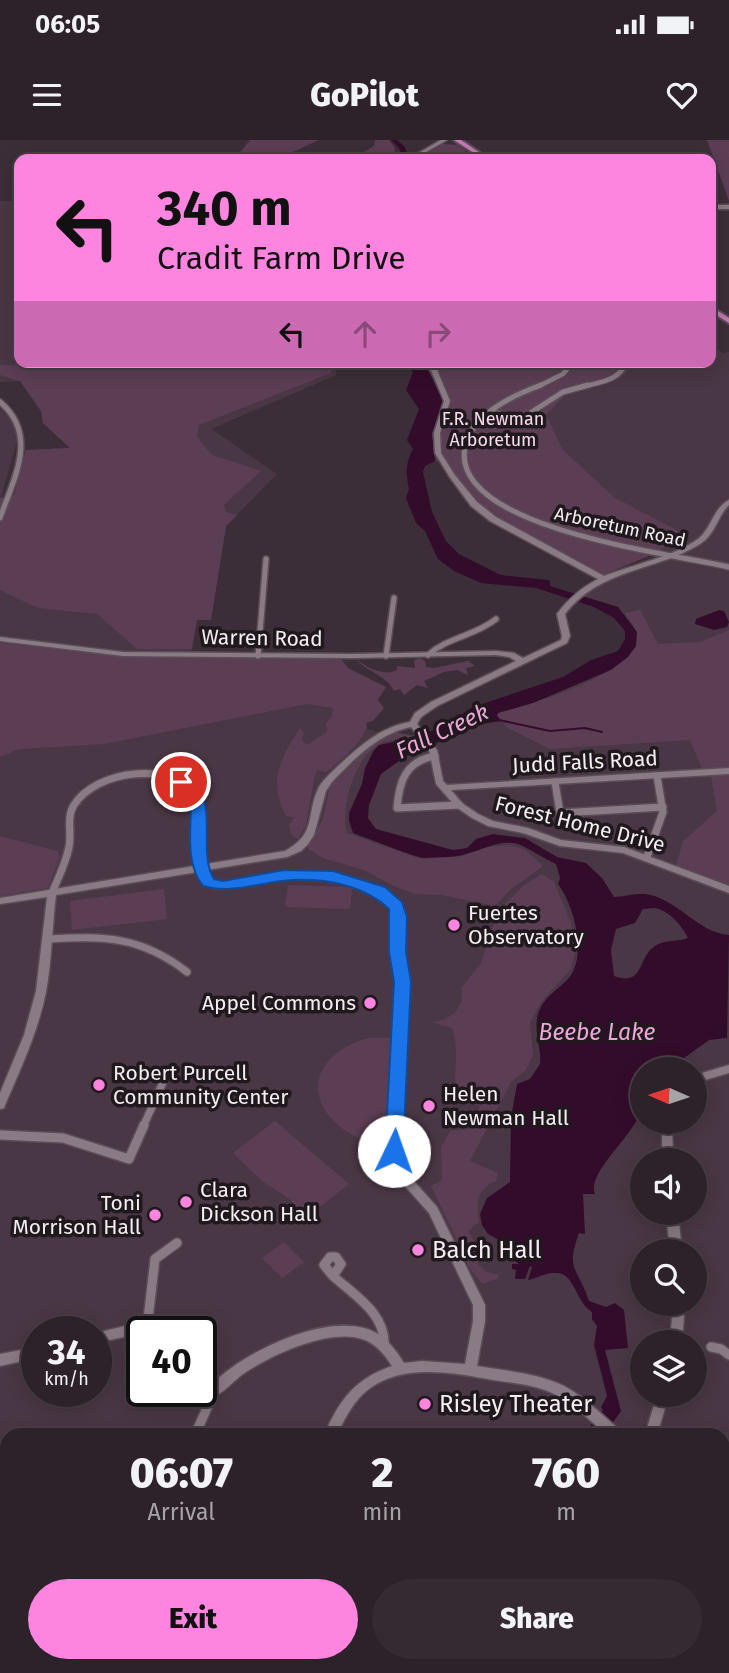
<!DOCTYPE html>
<style>
:root{--surface:#2d222a;--page:#352a32;--text:#f1f3f6;--muted:#a7a4a8;--line:#483f47;--accent:#fe85df}
body{margin:0;font-family:"Fira Sans",sans-serif;background:var(--page);color:var(--text);height:100vh;display:flex;flex-direction:column;font-size:26px;white-space:nowrap}
*{box-sizing:border-box;margin:0}
p{font-size:23px;color:var(--muted)}
.icon{flex:none;width:38px;height:38px;fill:none;stroke:currentColor;stroke-width:2;stroke-linecap:round;stroke-linejoin:round}
.map{position:relative;flex:1;overflow:hidden}
.drawer{position:absolute;left:0px;top:1288px;width:730px;height:245px;display:flex;flex-direction:column;background:var(--surface);border-radius:21px 21px 0 0;box-shadow:0 4px 18px #0003,0 0 0 2px var(--line)}
.drawer>*{flex:none}
.banner{position:absolute;left:14px;top:14px;width:702px;height:214px;border-radius:14px;box-shadow:0 4px 18px #0003,0 0 0 2px var(--line);background:#fe85df;color:#111;overflow:hidden}
.needle{width:46px;rotate:273deg}
.tools{position:absolute;left:630px;top:917px;display:grid;gap:14px}
.tools a{display:grid;place-items:center;width:77px;height:77px;border-radius:50%;background:var(--surface);box-shadow:0 4px 18px #0003,0 0 0 2px var(--line);font-size:35px}
.speed{position:absolute;left:21px;top:1176px;display:flex;gap:14px;font-size:35px;font-weight:700;text-align:center}
.speed>*{display:grid;place-content:center;width:91px;height:91px;border-radius:50%;background:var(--surface);box-shadow:0 4px 18px #0003,0 0 0 2px var(--line);line-height:1}
.speed small{font-size:18px;font-weight:400}
.speed .limit{border:4px solid #111;border-radius:10px;background:#fff;color:#111}
.pin{position:absolute;display:grid;place-items:center;width:60px;height:60px;color:#fff;margin:-30px;border:4px solid #fff;border-radius:50%;box-shadow:0 2px 7px #0007}
.me{position:absolute;width:77px;margin:-38px;rotate:3deg;stroke-linejoin:round;filter:drop-shadow(0 0 5px #0008)}
.turn{display:flex;align-items:center;gap:24px;height:147px;padding:0 28px;font-size:32px}
.turn .icon{width:91px;height:91px;stroke-width:2.5}
.turn b{display:block;font-size:49px;line-height:60px}
.lanes{display:flex;align-items:center;height:66px;padding:0 28px;background:#0003;justify-content:center;gap:35px;direction:ltr}
.lanes .off{opacity:.35}
.eta{display:flex;justify-content:space-evenly;align-items:center;height:119px;text-align:center}
.eta b{font-size:42px;font-weight:800;line-height:49px}
.action{display:flex;gap:14px;margin-top:auto;padding:14px 28px}
.action a{flex:1;height:80px;border-radius:42px;background:var(--accent);color:#111;font-size:28px;font-weight:800;line-height:80px;text-align:center}
.action a+a{background:var(--page);color:var(--text)}
.status{display:flex;justify-content:space-between;align-items:center;height:49px;padding:0 35px;background:var(--surface);direction:ltr}
.status svg{height:19px;fill:currentColor}
header{display:flex;justify-content:space-between;align-items:center;height:91px;padding:0 28px;background:var(--surface);font-size:32px;font-weight:800}
.map>svg:first-child{display:block}
.built{fill:#4a3745;fill-rule:evenodd}
.green{fill:#5c3e54}
.water{fill:#340c2b;fill-rule:evenodd}
.lines{fill:none;stroke-linecap:round;stroke-linejoin:round}
.stream{stroke:#340c2b;stroke-width:2}
.river{fill:#340c2b;fill-rule:evenodd}
.street-far3-casing{stroke:#5a4e56;stroke-width:6}
.street-far2-casing{stroke:#5a4e56;stroke-width:8}
.street-far1-casing{stroke:#5a4e56;stroke-width:10}
.street-casing{stroke:#5a4e56;stroke-width:12}
.secondary-casing{stroke:#5a4e56;stroke-width:3}
.primary-casing{stroke:#5a4e56;stroke-width:4}
.street-far3{stroke:#8a7a85;stroke-width:4.5}
.street-far2{stroke:#8a7a85;stroke-width:5}
.street-far1{stroke:#8a7a85;stroke-width:7}
.street{stroke:#8a7a85;stroke-width:9}
.secondary{fill:#8a7a85;fill-rule:evenodd}
.primary{fill:#c479b0;fill-rule:evenodd}
.route{fill:#1a73e8;stroke:#114b97;stroke-width:2}
.poi-dot{fill:#fe85df;stroke:#1f191d;stroke-width:2.5}
.labels{text-anchor:middle;stroke-width:7;stroke-linejoin:round;paint-order:stroke}
.far-park-label{font-size:18px;fill:#f7d9ee;stroke:#1f191d}
.far-street-label{font-size:18px;fill:#f6ecf3;stroke:#1f191d}
.street-label{font-size:21px;fill:#f6ecf3;stroke:#1f191d}
.poi-label{font-size:21px;fill:#f6ecf3;stroke:#1f191d;text-anchor:start}
.water-label{font-size:23px;font-style:italic;fill:#eea6d9;stroke:#1f191d}
.near-poi-label{font-size:24px;fill:#f6ecf3;stroke:#1f191d;text-anchor:start}
</style>
<div class="status"><b>06:05</b><svg viewBox="0 0 49 12"><path d="M0 12V9h3v3zM5 12V6h3v6zM10 12V3h3v9zM15 12V0h3v12zM26 1h20v11H26zM47 4h2v5h-2z"/></svg></div>
<header><svg class="icon" aria-label="menu" viewBox="0 0 24 24"><path d="M4 6h16M4 12h16M4 18h16"/></svg>GoPilot<svg class="icon" aria-label="heart" viewBox="0 0 24 24"><path d="M12 20l-8-8c-3-5 5-10 8-4 3-6 11-1 8 4z"/></svg></header>
<div class="map">
<svg width="729" height="1533" viewBox="0 0 729 1533">
<rect width="100%" height="100%" fill="#3c2e38"/>
<path class="built" d="M0 61H19V222H54L55 226H67L336 222V235L211 289 277 334 226 386 211 480H197L190 517 341 519 345 533 334 578 413 604 626 512 629 490 616 475 582 459 595 446 680 413 587 397 486 351 560 255 627 222H710L711 205 723 213 729 212V1533H0V268L12 278 18 297 1 358 14 355 26 310 70 308 43 283 41 271 20 241 0 242ZM642 929H695V982H642ZM642 1020H695V1073H642ZM642 1111H695V1164H642ZM37 1192H96V1251H37ZM142 1192H201V1251H142ZM642 1202H695V1255H642ZM7 1295H723V1526H7Z"/>
<path class="green" d="M250 0H319L286 15 283 19H226L228 16 239 14Z
M375 0H389L395 8 394 15 390 19H352L374 6Z
M707 0H729V61Z
M443 4 457 5 465 10V14L455 19H417Z
M55 222H331V233L199 285 197 297 212 315 261 331 224 365 226 372 237 375 226 386 211 480H197L192 509H137L97 474 38 468 0 450V358L14 355 26 310 70 308 43 283 41 271 20 241 0 235V225L55 226Z
M420 222H630C626 249 589 242 570 252 561 257 553 268 546 275L563 310 615 358 686 395 651 415 603 435 493 376 478 364 446 322 436 321 432 294 444 259 427 228Z
M640 470 658 504 700 502 729 490V629L703 631 690 600 550 609 508 588 497 576 498 573C541 561 609 542 636 506L633 485 625 473Z
M0 503 127 517 341 519 348 528 386 547 378 560 384 568 373 581 366 583 367 588C357 606 343 620 326 632L318 630 315 635 306 685 298 699 292 695 289 686 294 677 286 676C268 640 280 619 300 588L304 593 301 599 307 605 327 592 326 583 332 577 333 568 307 564 104 604 19 609 0 617Z
M420 518 425 521 426 527 434 528 468 521 475 526 466 528 468 535 457 530 444 532 424 541 428 548 417 545 404 555 400 549 394 551C386 535 367 532 356 519 366 527 384 537 397 530V526L415 528 414 520Z
M394 592 415 596C404 599 387 599 378 605 354 619 340 668 347 693L421 719 462 716 488 707 508 705 524 709 543 726 512 748 495 766 442 755 415 754 392 745 364 730 323 718 307 708 323 679 330 646 368 608Z
M729 634V747L676 726 683 701 717 671 711 636Z
M0 696 57 711 60 717 48 748 0 756Z
M542 734 554 742 571 783 576 808 571 829 541 862 530 883 533 915 526 930 511 942 470 1021 498 1033 496 1041C476 1049 476 1063 479 1082L468 1091 478 1109V1124L486 1132 499 1135 497 1139 483 1144C472 1133 465 1124 464 1108L458 1102 431 1046 442 1040 441 1007 450 991 470 989 480 977 479 965 458 961C451 937 461 912 452 888L432 882 444 880 456 872 462 860V847L481 823 498 771 523 746Z
M288 745 352 747 350 769 285 767Z
M164 749 167 779 72 790 70 761Z
M368 898H400L394 1006C318 1002 282 924 368 898Z
M275 981 349 1044 303 1080 291 1060 262 1041 233 1013Z
M284 1102 304 1122 282 1138 262 1118Z"/>
<path class="water" d="M400 222C437 222 425 235 444 259L432 294 435 321 425 326 423 332 432 372 446 401 459 414 501 435 548 440 550 441V446L618 467 637 492 636 506 628 517 611 530 533 563 498 573 497 576 502 581 479 584 453 598 450 596 443 598 437 603 406 616 381 634 369 665 368 678 376 689 453 710 467 708 476 699 493 694 525 698 557 717 586 723 602 738 614 757C625 757 635 753 646 754 678 759 698 793 729 795L727 898 709 900 669 929H642C642 941 645 956 642 967 636 995 586 1032 595 1054H583L585 1094 579 1093C565 1131 578 1127 589 1161L606 1167 615 1163 624 1170 628 1208 605 1210 621 1271 604 1295H583L603 1270 601 1267 607 1256 594 1205 597 1186 592 1179V1172C576 1163 575 1133 556 1133 546 1132 538 1138 528 1140L532 1127 530 1126 525 1139H515L516 1130 512 1129V1124H519L512 1119 510 1106 488 1094 482 1085 480 1074 487 1058 510 1042 511 978 517 944 530 939 540 924C542 907 532 888 539 871 544 857 559 849 568 839 588 817 574 765 558 744L560 738 556 724C542 718 531 709 518 704 501 699 481 710 466 714 455 718 435 717 424 718 417 718 369 699 358 695L353 693 349 681V673L362 644 365 628 374 610 379 605 413 598 440 588 473 567 563 537 591 520 618 511 625 499V491L614 478 594 467 536 448 481 443 454 431 438 419 425 391 416 383 406 358 409 349C406 335 405 323 413 309L407 300 419 269 406 250 413 232ZM655 768C670 771 681 785 688 798 678 802 666 799 655 806 637 817 645 847 614 836L611 810 616 789 635 783 643 769Z
M719 470 724 471 729 482 727 487 714 490 695 484 696 479Z"/>
<g class="lines">
<path class="stream" d="M499 580 550 591 585 588 602 592"/>
<path class="river" d="M391 0H397L405 7 407 14 402 19H396L401 14 399 8Z"/>
<defs>
<path id="street-far3" d="M537 247 563 234 573 222
M582 247C599 242 620 241 626 222"/>
<path id="street-far2" d="M541 245C514 255 471 275 465 307 449 389 676 414 729 427
M0 262C39 295 14 338 0 378
M492 272 510 276 527 275 563 252 588 245
M428 515C448 497 475 496 496 479
M258 516 266 419
M386 516 394 458"/>
<path id="street-far1" d="M435 616C406 621 399 641 397 668L459 665
M555 642 560 673 663 667
M647 717 663 672 657 636
M52 753C58 738 66 723 69 707 72 694 66 677 74 665 96 630 174 619 197 659 205 673 197 691 198 707 199 714 201 721 202 728
M48 799C104 796 141 796 187 832
M143 987 168 931"/>
<path id="street" d="M0 995 63 998 129 1019 144 985
M330 1117H336L341 1124 333 1136 324 1125Z
M333 1136C354 1155 387 1174 384 1207
M147 1188 155 1119 177 1103
M711 1207 721 1209 729 1215
M195 1295 215 1250
M0 1369 7 1365
M0 1383 7 1394
M208 1526 214 1533
M438 1526 441 1533
M6 1533 15 1526
M98 1533 99 1526"/>
<path id="secondary" d="M441 0H447L414 19H408Z
M710 65H729V69H710Z
M425 222H431L437 230 450 261 440 293 441 313 454 334 477 362 496 377 604 436C632 425 675 416 698 399 712 388 713 368 729 360V365C717 377 715 395 700 404 654 432 601 428 565 474L570 496 567 503 437 566 421 577 417 584 437 610 443 641 447 645 729 628V634L451 650 462 663 478 674 493 681 528 688 561 700 624 707 729 746V753L623 713 560 706 523 693 488 686 472 678 456 667 436 644 429 610 411 587C379 593 353 620 332 642L326 651 314 695 308 704 301 711 287 717 207 730 208 737 215 742 223 743 284 733 333 734 368 743 396 759 403 772V812L408 842 400 1020 404 1030 437 1067 485 1165V1181L477 1226C506 1231 537 1233 564 1246 585 1257 602 1275 621 1291L622 1295H607C590 1281 575 1265 556 1255 537 1245 513 1243 493 1240 451 1232 397 1222 363 1254 351 1266 344 1280 337 1295H324C340 1259 355 1239 392 1226 385 1215 377 1205 365 1200 331 1187 274 1214 246 1232 235 1239 226 1251 215 1256L201 1250V1238L213 1243C245 1212 319 1176 364 1188 383 1193 394 1207 404 1223L422 1221 465 1224 473 1181V1165L429 1073 396 1036 388 1020 398 842 393 812V772L389 763 362 747 333 740 284 739 223 749 213 748 201 740 198 732 56 755C52 787 52 820 46 852 38 892 21 928 5 965L4 968 0 969V953L24 895 36 851 47 757 0 764V758L285 711C318 693 305 675 319 647 324 639 331 633 337 627 359 607 380 587 410 582L415 573 431 562 516 521 509 517 496 515 354 518 123 516 0 501V497L123 512 354 514 496 511 514 513 523 518 561 500 562 496 557 474C569 458 581 448 598 439L490 381 471 366 449 336 435 313 434 293 444 261 431 230Z
M729 925V933L695 943V935Z
M662 982H672L673 1020H662Z
M666 1073H678L682 1111H670Z
M673 1164H685L682 1202H670Z
M146 1183 166 1188 168 1192H142V1194L129 1196 96 1203V1193L129 1185Z
M37 1207V1218L0 1226V1214Z
M657 1255H669L657 1295H645Z
M723 1397 729 1399V1413L723 1411Z
M311 1526H325L326 1533H312Z
M642 1526H656L657 1533H643Z"/>
<path id="primary" d="M454 0H461L489 19H483Z
M710 166 729 178V183L710 171Z"/>
</defs>
<use href="#street-far3" class="street-far3-casing"/>
<use href="#street-far2" class="street-far2-casing"/>
<use href="#street-far1" class="street-far1-casing"/>
<use href="#street" class="street-casing"/>
<use href="#secondary" class="secondary-casing"/>
<use href="#primary" class="primary-casing"/>
<use href="#street-far3" class="street-far3"/>
<use href="#street-far2" class="street-far2"/>
<use href="#street-far1" class="street-far1"/>
<use href="#street" class="street"/>
<use href="#secondary" class="secondary"/>
<use href="#primary" class="primary"/>
</g>
<path class="route" d="M181 638C225 650 195 709 214 739L223 741 284 730 333 731 385 747 402 762 407 777 406 812 411 842 403 1011 400 1016 394 1019 387 1016 385 1011 394 842 389 812V769C361 743 319 737 282 741 255 744 230 754 203 746 185 724 191 689 191 662L174 642Z"/>
<g class="poi-dot">
<circle cx="454" cy="785" r="7"/>
<circle cx="370" cy="863" r="7"/>
<circle cx="99" cy="945" r="7"/>
<circle cx="429" cy="966" r="7"/>
<circle cx="186" cy="1062" r="7"/>
<circle cx="155" cy="1075" r="7"/>
<circle cx="418" cy="1110" r="7"/>
<circle cx="425" cy="1264" r="7"/>
</g>
<g class="labels">
<g class="far-park-label">
<text x="493" y="285">F.R. Newman<tspan x="493" dy="21">Arboretum</tspan></text>
</g>
<g class="far-street-label">
<text transform="translate(620 387) rotate(12)" y="6">Arboretum Road</text>
</g>
<g class="street-label">
<text transform="translate(262 498) rotate(1)" y="7">Warren Road</text>
<text transform="translate(585 622) rotate(-3)" y="7">Judd Falls Road</text>
<text transform="translate(580 684) rotate(14)" y="7">Forest Home Drive</text>
</g>
<g class="poi-label">
<text x="468" y="780">Fuertes<tspan x="468" dy="24">Observatory</tspan></text>
<text x="356" y="870" text-anchor="end">Appel Commons</text>
<text x="113" y="940">Robert Purcell<tspan x="113" dy="24">Community Center</tspan></text>
<text x="443" y="961">Helen<tspan x="443" dy="24">Newman Hall</tspan></text>
<text x="200" y="1057">Clara<tspan x="200" dy="24">Dickson Hall</tspan></text>
<text x="141" y="1070" text-anchor="end">Toni<tspan x="141" dy="24">Morrison Hall</tspan></text>
</g>
<g class="water-label">
<text transform="translate(442 591) rotate(-25)" y="8">Fall Creek</text>
<text x="597" y="900">Beebe Lake</text>
</g>
<g class="near-poi-label">
<text x="432" y="1118">Balch Hall</text>
<text x="439" y="1272">Risley Theater</text>
</g>
</g>
</svg>
<div class="tools">
<a><svg class="needle" viewBox="-14 -14 28 28"><path d="M0-13l5 13h-10z" fill="#e53935"/><path d="M0 13l5-13h-10z" fill="#a7a4a8"/></svg></a>
<a><svg class="icon" aria-label="sound" viewBox="0 0 24 24"><path d="M4 9h4l5-4v14l-5-4H4zM17 9q2 3 0 6"/></svg></a>
<a><svg class="icon" aria-label="search" viewBox="0 0 24 24"><circle cx="10" cy="10" r="6"/><path d="M15 15l6 6"/></svg></a>
<a><svg class="icon" aria-label="layers" viewBox="0 0 24 24"><path d="M12 4l9 5-9 5-9-5zM3 14l9 5 9-5"/></svg></a>
</div>
<div class="speed"><div>34<small>km/h</small></div><div class="limit">40</div></div>
<div class="pin" style="left:181px;top:642px;background:#d93025"><svg class="icon" aria-label="arrive" viewBox="0 0 24 24"><path d="M6 21V4h12l-3 4 3 4H6"/></svg></div>
<svg class="me" style="left:394px;top:1011px" viewBox="-20 -20 40 40"><circle r="19" fill="#fff"/><path d="M0-13L10 11 0 6-10 11z" fill="#1a73e8"/></svg>
<div class="banner">
<div class="turn"><svg class="icon" aria-label="left" viewBox="0 0 24 24"><path d="M17 20v-9H6M10 6l-5 5 5 5"/></svg><div><b>340 m</b>Cradit Farm Drive</div></div>
<div class="lanes"><svg class="icon" aria-label="left" viewBox="0 0 24 24"><path d="M17 20v-9H6M10 6l-5 5 5 5"/></svg><svg class="icon off" aria-label="ahead" viewBox="0 0 24 24"><path d="M12 20V5M6 11l6-6 6 6"/></svg><svg class="icon off" aria-label="right" viewBox="0 0 24 24"><path d="M7 20v-9h11M14 6l5 5-5 5"/></svg></div>
</div>
<section class="drawer">
<div class="eta">
<div><b>06:07</b><p>Arrival</p></div>
<div><b>2</b><p>min</p></div>
<div><b>760</b><p>m</p></div>
</div>
<div class="action"><a>Exit</a><a>Share</a></div>
</section>
</div>
